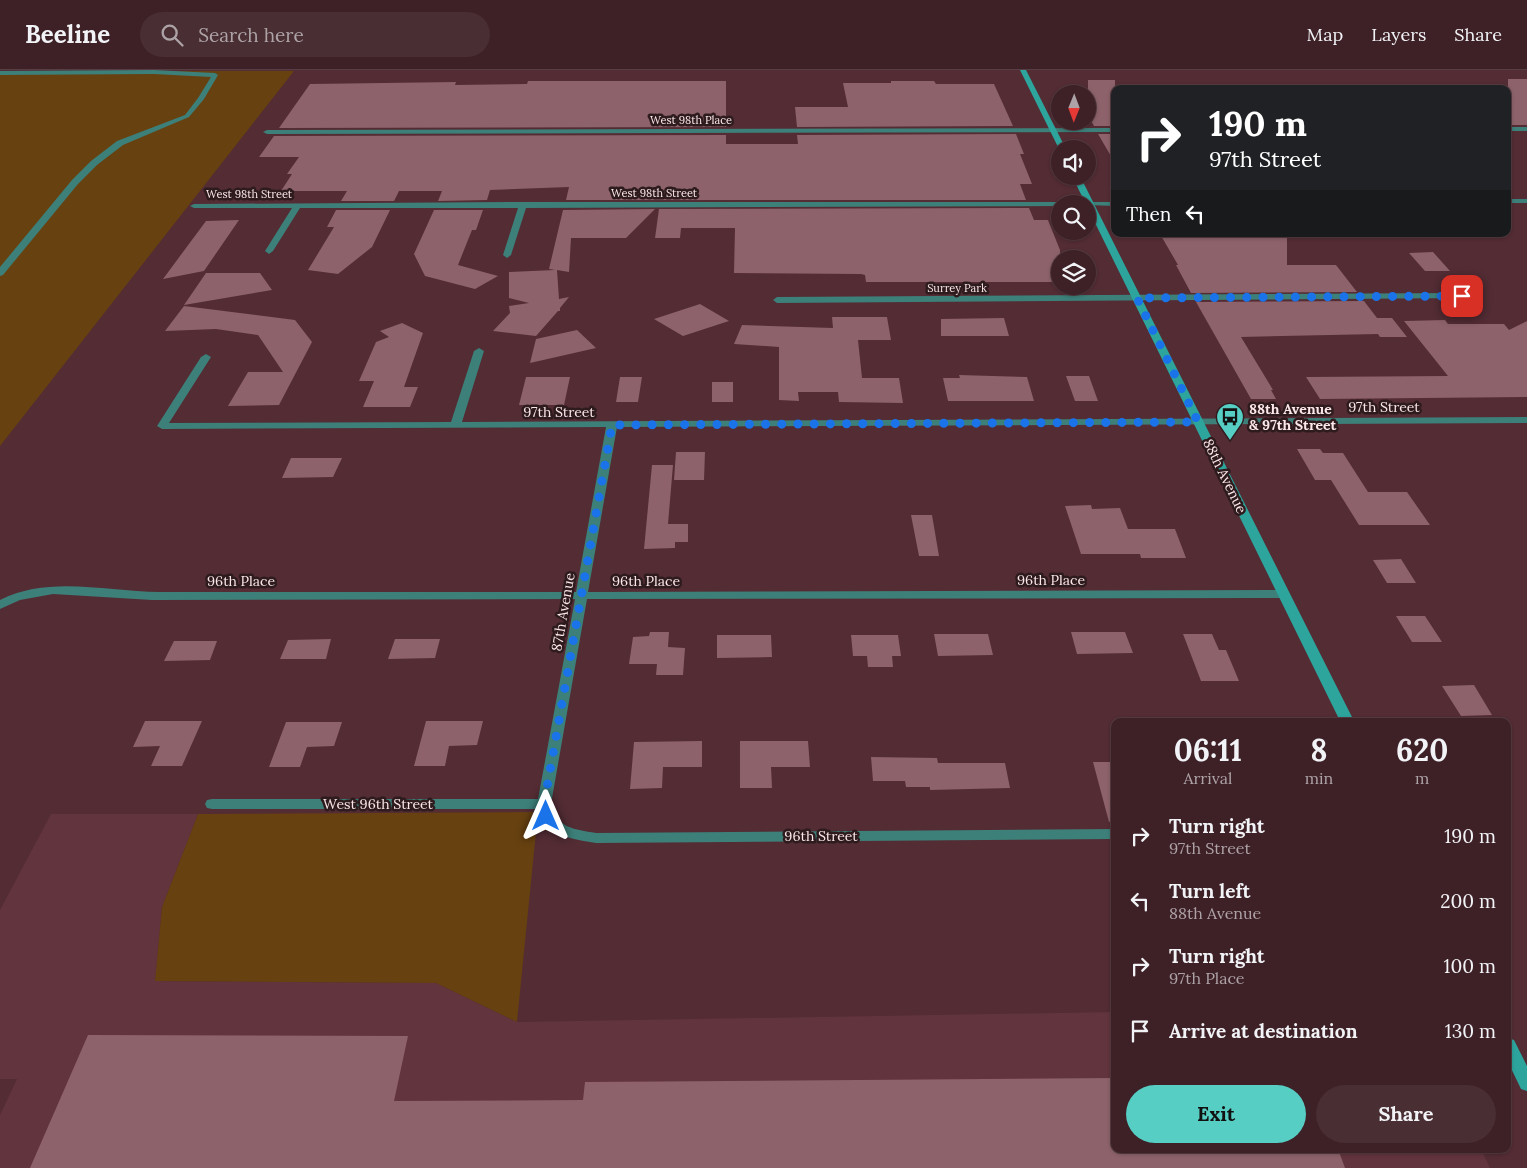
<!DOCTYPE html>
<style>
:root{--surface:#3e2127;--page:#492e33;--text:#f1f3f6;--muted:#ada3a7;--line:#573e44;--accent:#56cec4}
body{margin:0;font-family:Lora,serif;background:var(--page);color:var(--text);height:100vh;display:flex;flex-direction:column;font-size:19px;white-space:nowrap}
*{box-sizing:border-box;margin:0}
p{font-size:16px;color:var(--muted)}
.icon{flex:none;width:28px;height:28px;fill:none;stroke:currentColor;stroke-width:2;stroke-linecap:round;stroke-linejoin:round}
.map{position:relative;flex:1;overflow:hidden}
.sheet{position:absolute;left:1111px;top:648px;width:400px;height:435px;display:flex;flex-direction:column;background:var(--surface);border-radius:10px;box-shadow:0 1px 4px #0004,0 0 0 1px var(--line)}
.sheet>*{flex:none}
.guide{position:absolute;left:1111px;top:15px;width:400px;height:152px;border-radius:10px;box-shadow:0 1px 4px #0004,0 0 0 1px var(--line);background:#202124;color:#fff;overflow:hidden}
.needle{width:32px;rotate:181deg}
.buttons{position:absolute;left:1051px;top:15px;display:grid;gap:10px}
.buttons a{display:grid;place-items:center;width:45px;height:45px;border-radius:50%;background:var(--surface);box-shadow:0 1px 4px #0004,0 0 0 1px var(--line);font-size:25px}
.pin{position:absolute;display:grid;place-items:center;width:42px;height:42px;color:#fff;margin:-21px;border-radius:10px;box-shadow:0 2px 8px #0006}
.me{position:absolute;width:55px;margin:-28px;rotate:0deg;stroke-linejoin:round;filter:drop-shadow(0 0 4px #0008)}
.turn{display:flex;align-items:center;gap:18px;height:105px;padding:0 15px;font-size:22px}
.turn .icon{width:65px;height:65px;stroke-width:2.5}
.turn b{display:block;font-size:35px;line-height:42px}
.then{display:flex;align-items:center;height:48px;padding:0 15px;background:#0003;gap:10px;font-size:19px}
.eta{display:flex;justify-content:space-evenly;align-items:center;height:85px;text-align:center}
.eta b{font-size:30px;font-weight:800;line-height:35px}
.action{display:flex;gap:10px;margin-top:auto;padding:10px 15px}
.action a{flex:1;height:58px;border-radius:30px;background:var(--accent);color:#111;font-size:20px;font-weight:800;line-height:58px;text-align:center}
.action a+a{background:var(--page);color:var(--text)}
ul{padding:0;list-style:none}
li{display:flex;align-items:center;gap:15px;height:65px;padding:0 15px}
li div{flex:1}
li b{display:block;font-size:19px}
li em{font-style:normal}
header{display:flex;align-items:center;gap:30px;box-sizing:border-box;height:70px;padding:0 25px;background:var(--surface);border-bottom:1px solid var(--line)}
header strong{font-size:24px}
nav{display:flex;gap:28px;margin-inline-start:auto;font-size:18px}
.search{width:350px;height:45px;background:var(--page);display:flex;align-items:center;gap:12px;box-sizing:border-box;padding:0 18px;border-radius:28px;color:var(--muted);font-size:19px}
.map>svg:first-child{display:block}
.built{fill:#62343d}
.green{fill:#674110}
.building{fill:#8d626a}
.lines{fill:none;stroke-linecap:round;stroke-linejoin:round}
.lane{fill:#3d7f79;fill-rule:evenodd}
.street{fill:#3d7f79;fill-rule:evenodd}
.secondary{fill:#2da59c;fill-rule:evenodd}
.route{stroke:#1a73e8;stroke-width:9;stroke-dasharray:0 16.2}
.labels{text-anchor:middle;stroke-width:5;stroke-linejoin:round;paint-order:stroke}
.far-street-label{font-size:11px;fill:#fce7ea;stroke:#2d1b1e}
.street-label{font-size:14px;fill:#fce7ea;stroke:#2d1b1e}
.poi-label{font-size:14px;font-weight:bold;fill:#fce7ea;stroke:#2d1b1e;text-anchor:start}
</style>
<header>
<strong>Beeline</strong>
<div class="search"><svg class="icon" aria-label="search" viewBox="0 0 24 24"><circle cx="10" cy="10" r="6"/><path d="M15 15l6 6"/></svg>Search here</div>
<nav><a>Map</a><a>Layers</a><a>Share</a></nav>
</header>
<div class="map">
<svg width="1527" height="1098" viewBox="0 0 1527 1098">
<rect width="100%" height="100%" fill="#532c34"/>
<path class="built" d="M51 744H198L162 837 155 911 436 913 517 952 1115 942V1079H1481L1490 1098H0V1045L17 1009H0V840Z"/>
<path class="green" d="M0 1H294L0 376Z
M538 742 517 952 436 913 155 911 162 837 198 744Z"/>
<path class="building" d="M1508 9H1527V55H1508Z
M1088 10H1115V56H1094L1088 45Z
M528 11H726V57L279 58 310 14 456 12 455 15 527 14Z
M891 11H934L936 14H994L1013 56 797 57 795 37H848L843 13H891Z
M1016 64 1024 84H1020L1032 114H1020L1026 130H566L569 117 490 120 487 130 438 131 442 121H399L394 131H341L347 121H281L292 104H287L299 87H259L274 66 726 65V74H798L797 65Z
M1098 64H1115V93Z
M1029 138 1034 150H1048L1060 180V212H866L865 205 861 204 734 203 735 158H681L680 168H655L659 139Z
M655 139 626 168H571L569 202 557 200 559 229 569 227 560 238V241H558L536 266 493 261 510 243 509 236 529 233 509 228V202L555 200 549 199 563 140Z
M336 140H390L372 177 338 204 308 200 334 157H327Z
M434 140H483L476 160H472L458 195 498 206 475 219 425 206 414 184Z
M239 150 204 201 163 209 206 151Z
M1160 164H1287V195H1336L1357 222 1191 223 1176 195H1178Z
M1433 182 1450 201H1425L1409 183Z
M206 203H260L272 220 184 235Z
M1364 231 1377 248H1392L1407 267H1380L1378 264 1241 267 1273 320H1271L1276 329H1251L1196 232Z
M700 234 729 251 683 266 654 249Z
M184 236 295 250 312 272 279 335 228 336 248 302H283L258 265 216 259 165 261Z
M832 247H887L891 270H858L862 308H899L903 333 839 332 838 322H798L799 331 779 330V277L734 274 742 255 833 258Z
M1004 248 1009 266H941V249Z
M1445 250 1448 254H1504L1509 260 1527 251V327L1320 329 1306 307 1448 306 1404 251Z
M402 253 423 263 404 317H418L410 337H363L374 311H359L376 272 389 267 380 261Z
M577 260 596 278 530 293 536 269Z
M959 305 1027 307 1034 331H948L943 308H960Z
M1066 306H1089L1098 331H1075Z
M526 307H570L564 335H519Z
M620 307H642L638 332H616Z
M712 312H733V332H712Z
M1297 379H1320L1323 383H1343L1368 422H1407L1430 455H1359L1331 410H1315Z
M676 382H705L704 410H674Z
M291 388H342L333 407 282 408Z
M652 395H673L668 454H688V472H675V478L644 479Z
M1091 435 1092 439 1120 438 1128 459H1175L1186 488H1141L1140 484H1081L1065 436Z
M911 445H932L939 486H919Z
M1401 489 1416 513H1387L1373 490Z
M1396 546H1425L1442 572H1412Z
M650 562H669L668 577 685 578 683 605H656L657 594H629L633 567 649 566Z
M1071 562H1125L1133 583 1077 584Z
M934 564H988L993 585 938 586Z
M1183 564H1212L1219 580H1226L1239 611H1201Z
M717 565H771L772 587 717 588Z
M851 565H898L901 586H892L893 597H868L867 586H853Z
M331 569 326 589H280L288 570Z
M395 569H440L435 588 388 589Z
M174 571H217L210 590 164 591Z
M1474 615 1492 645 1461 646 1442 616Z
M145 651H202L182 696H151L160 676 133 677Z
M426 651H483L477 675 449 676 445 696H414Z
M286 652H342L334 676 307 677 300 697H269Z
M702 671V697H663L662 718 630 719 634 672Z
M740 671H808L810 697H771L772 718H740Z
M871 687 937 688 938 693H1005L1010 718 930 720V717H906L905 711H873Z
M1093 692H1115V751L1109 752Z
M88 965 408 966 394 1031 583 1030 585 1012 1115 1008V1079H1338L1345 1098H30Z"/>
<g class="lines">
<path class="lane" d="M154 0 215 3 218 5 204 29 189 47 123 75 97 95 78 114 3 205 0 206V197L72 110 91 91 117 71 185 45 198 28 211 7 154 4 0 5V1Z"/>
<path class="street" d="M1508 57H1527V61H1508Z
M1115 58V62L267 64 263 62 267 60Z
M1508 129H1527V133H1508Z
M520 132H1115V136L1060 134V136L526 138 511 185 507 188 503 185 518 138H300L273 181 269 184 265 181 292 138H194L190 136 194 134Z
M1462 223 1465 224V228L777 233 773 230 777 227Z
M479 278 484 281 462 352 1527 347V353L617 357 588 522 1284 520 1290 524 1284 528 587 529 551 734C558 759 574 759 596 763L1115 759V769L596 773C572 769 545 766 538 739H212L207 738 205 734 207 730 212 729H538L575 529 152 530 53 524 20 530 0 539V530C50 505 107 522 160 522 299 522 437 522 576 522L606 357 162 359 157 356 201 287 206 284 211 287 169 353 451 352 474 281Z"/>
<path class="secondary" d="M1020 0H1026L1066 79H1059Z
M1072 106H1080L1354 651H1340Z
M1508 968 1514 970 1527 996V1021L1521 1019 1508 992Z"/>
</g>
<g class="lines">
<path class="route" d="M546 746 544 734 612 355 1198 352 1137 228 1462 226"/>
</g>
<defs>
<symbol id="bus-pin" viewBox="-11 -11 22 30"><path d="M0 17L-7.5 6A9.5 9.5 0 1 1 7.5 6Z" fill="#56cec4" stroke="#2d1b1e"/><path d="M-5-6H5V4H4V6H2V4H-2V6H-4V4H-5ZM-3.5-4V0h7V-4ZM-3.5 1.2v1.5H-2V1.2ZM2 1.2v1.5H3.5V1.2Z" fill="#111"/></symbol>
</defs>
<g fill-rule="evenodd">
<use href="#bus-pin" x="1214" y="331" width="32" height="43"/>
</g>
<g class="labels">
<g class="far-street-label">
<text x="691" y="54">West 98th Place</text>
<text x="654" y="127">West 98th Street</text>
<text x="249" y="128">West 98th Street</text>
<text x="957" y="222">Surrey Park</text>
</g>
<g class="street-label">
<text x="1384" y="342">97th Street</text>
<text x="559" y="347">97th Street</text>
<text transform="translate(1225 406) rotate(64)" y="5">88th Avenue</text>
<text x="1051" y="515">96th Place</text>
<text x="241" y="516">96th Place</text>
<text x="646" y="516">96th Place</text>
<text transform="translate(563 542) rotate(-80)" y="5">87th Avenue</text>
<text x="378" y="739">West 96th Street</text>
<text x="821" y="771">96th Street</text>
</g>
<g class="poi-label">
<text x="1249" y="344">88th Avenue<tspan x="1249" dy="16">&amp; 97th Street</tspan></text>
</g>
</g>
</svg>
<div class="buttons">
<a><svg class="needle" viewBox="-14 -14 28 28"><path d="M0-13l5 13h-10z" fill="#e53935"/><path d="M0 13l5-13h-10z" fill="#ada3a7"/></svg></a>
<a><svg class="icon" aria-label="sound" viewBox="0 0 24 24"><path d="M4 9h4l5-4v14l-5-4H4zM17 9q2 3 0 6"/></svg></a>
<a><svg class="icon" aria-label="search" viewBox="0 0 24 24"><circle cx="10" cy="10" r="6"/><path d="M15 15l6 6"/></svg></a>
<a><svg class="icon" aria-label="layers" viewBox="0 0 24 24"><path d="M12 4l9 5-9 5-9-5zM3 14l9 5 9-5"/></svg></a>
</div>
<div class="pin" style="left:1462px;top:226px;background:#d93025"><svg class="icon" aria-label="arrive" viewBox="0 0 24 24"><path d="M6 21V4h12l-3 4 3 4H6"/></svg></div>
<svg class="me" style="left:546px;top:746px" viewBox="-20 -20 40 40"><path d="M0-17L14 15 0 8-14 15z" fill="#1a73e8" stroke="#fff" stroke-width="4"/></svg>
<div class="guide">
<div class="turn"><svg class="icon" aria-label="right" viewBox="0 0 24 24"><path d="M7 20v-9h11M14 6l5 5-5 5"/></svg><div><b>190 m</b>97th Street</div></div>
<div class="then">Then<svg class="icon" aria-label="left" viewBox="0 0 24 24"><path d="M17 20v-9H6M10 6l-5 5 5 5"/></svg></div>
</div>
<section class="sheet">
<div class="eta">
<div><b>06:11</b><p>Arrival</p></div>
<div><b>8</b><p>min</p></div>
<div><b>620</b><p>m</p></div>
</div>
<ul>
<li><svg class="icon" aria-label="right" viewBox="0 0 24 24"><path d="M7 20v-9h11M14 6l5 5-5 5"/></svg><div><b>Turn right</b><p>97th Street</p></div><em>190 m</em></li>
<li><svg class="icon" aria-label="left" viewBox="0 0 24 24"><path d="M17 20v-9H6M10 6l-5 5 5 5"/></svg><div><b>Turn left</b><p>88th Avenue</p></div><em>200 m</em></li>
<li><svg class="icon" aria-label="right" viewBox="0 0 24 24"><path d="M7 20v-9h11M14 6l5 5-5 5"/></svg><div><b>Turn right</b><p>97th Place</p></div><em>100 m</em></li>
<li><svg class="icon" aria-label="arrive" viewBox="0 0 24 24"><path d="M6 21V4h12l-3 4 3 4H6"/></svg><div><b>Arrive at destination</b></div><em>130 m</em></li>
</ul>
<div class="action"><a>Exit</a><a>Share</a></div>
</section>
</div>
